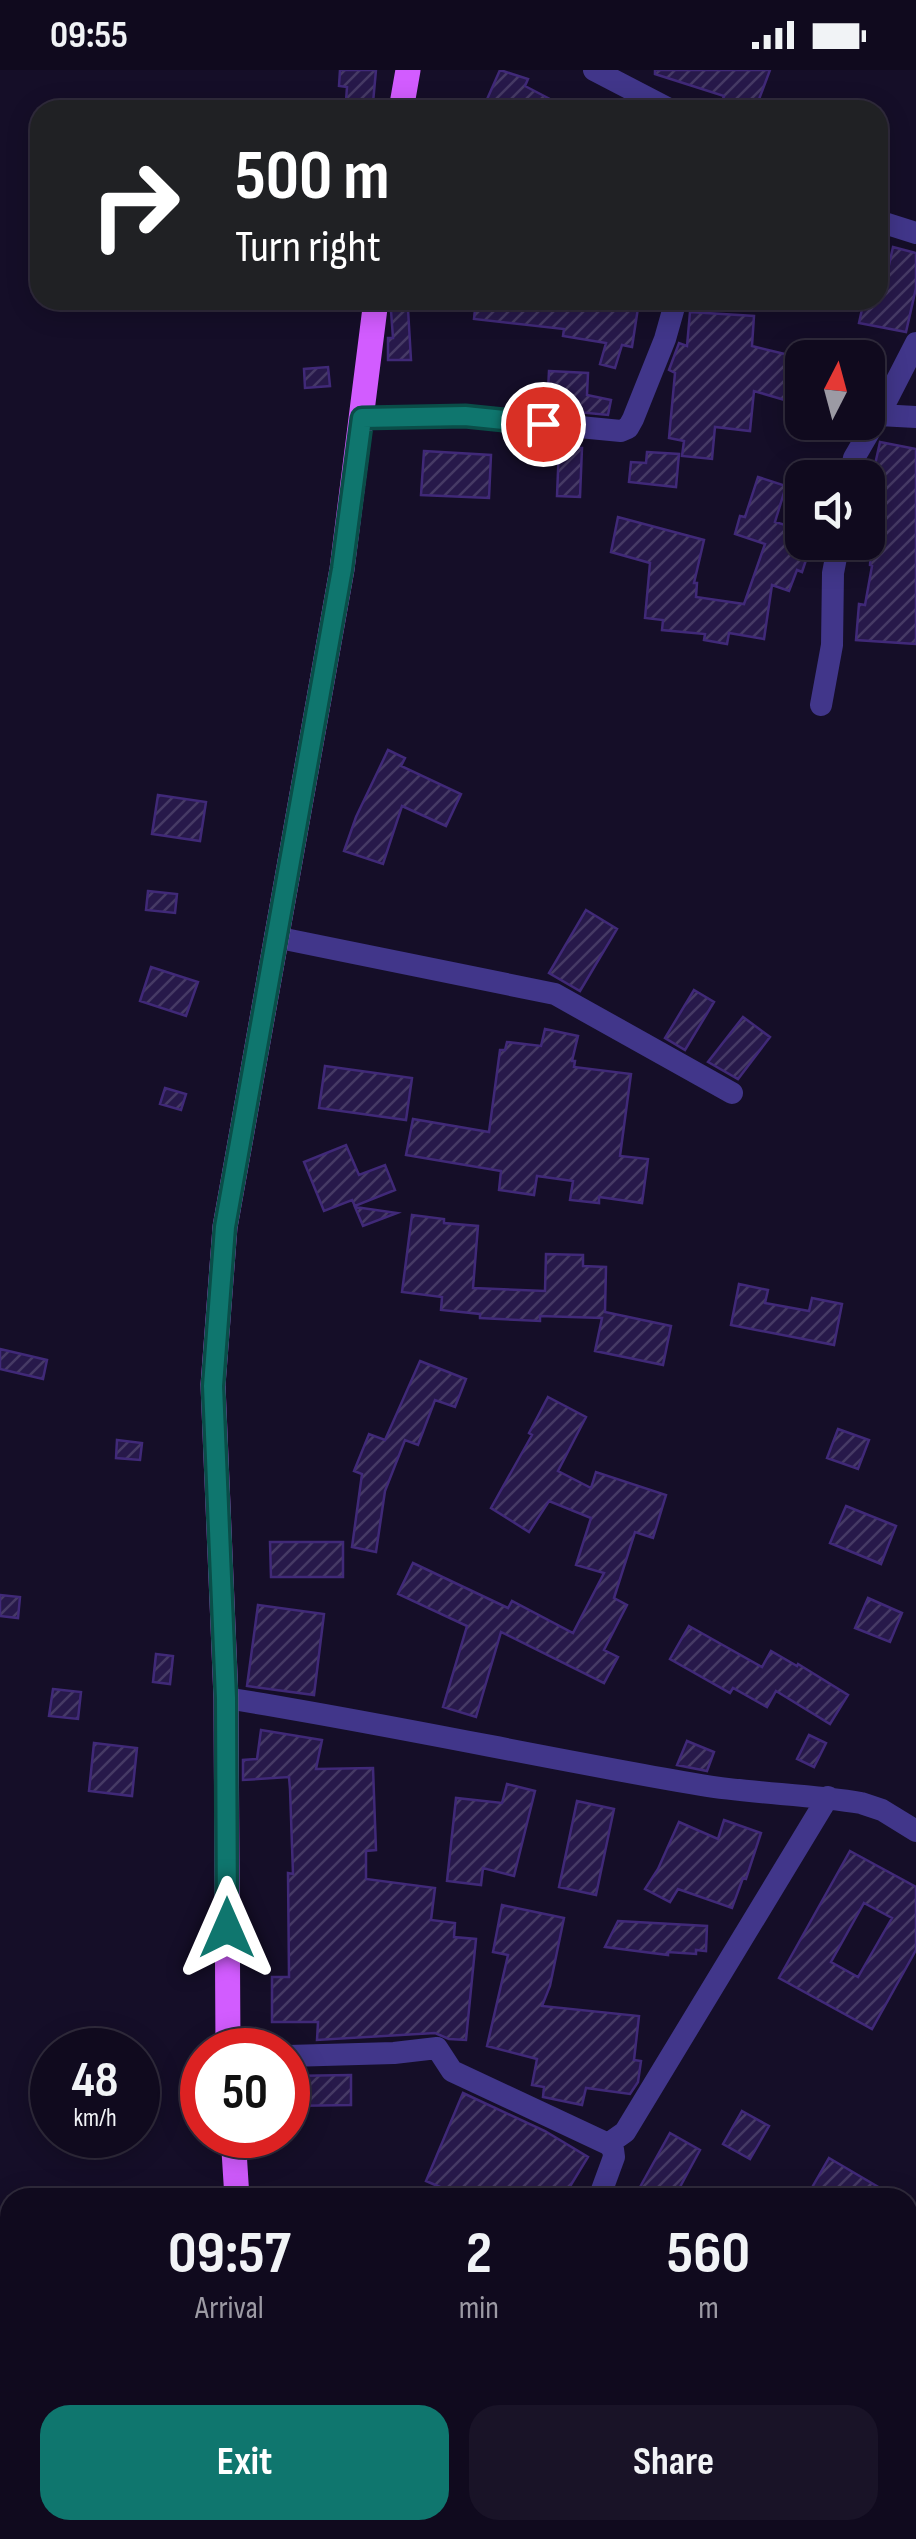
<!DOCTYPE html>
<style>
:root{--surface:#100a1e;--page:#191327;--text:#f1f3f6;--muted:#9c9aa4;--line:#302b3c;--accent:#0f766e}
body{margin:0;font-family:"Sofia Sans Condensed",sans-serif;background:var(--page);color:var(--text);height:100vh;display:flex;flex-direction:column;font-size:38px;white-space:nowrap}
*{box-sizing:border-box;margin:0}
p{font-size:32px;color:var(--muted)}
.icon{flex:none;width:55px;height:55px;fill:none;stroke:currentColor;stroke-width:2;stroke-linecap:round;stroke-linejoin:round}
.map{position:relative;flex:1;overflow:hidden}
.panel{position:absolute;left:0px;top:2118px;width:918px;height:352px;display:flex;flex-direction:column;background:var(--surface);border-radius:30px 30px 0 0;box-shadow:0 5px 25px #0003,0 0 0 2px var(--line)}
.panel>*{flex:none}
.hud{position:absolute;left:30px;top:30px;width:858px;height:210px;border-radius:30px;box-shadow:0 5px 25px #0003,0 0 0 2px var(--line);background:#202124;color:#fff;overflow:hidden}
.needle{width:65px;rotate:6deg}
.buttons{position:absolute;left:785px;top:270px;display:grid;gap:20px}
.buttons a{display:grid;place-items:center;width:100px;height:100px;border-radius:20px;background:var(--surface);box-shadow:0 5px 25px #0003,0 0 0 2px var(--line);font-size:50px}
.speed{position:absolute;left:30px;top:1958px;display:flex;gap:20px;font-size:50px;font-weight:700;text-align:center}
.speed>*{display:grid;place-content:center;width:130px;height:130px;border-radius:50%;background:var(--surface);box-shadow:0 5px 25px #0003,0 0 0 2px var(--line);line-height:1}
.speed small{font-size:25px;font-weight:400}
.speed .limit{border:15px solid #d22;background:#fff;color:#111}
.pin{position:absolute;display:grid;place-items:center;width:85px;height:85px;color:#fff;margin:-42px;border:5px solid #fff;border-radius:50%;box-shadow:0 2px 10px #0007}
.me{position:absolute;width:110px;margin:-55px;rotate:0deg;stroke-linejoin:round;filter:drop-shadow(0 0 8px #0008)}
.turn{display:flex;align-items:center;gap:35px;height:210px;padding:0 40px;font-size:45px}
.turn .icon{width:130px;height:130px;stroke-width:2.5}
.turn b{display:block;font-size:70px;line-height:85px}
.eta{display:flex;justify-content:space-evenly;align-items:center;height:170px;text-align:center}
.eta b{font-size:60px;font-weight:700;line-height:70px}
.cta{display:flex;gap:20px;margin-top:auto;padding:20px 40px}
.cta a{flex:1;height:115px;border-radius:30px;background:var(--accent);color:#fff;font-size:40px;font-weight:700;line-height:115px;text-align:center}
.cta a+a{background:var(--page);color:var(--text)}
.status{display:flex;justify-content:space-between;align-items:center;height:70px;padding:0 50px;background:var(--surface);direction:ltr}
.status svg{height:28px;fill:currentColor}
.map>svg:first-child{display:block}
.building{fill:url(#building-hatch);stroke:#402978;stroke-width:2.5;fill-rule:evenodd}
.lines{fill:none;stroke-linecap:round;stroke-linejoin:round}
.minor{stroke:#41368a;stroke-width:22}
.major{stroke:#d25cff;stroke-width:25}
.route-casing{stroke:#0a4d48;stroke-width:25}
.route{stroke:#0f766e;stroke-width:18}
</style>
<div class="status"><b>09:55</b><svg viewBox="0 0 49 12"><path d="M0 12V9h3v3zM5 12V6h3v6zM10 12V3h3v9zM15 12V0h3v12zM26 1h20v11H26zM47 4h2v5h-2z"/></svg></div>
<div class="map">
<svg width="916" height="2469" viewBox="0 0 916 2469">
<defs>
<pattern id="building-hatch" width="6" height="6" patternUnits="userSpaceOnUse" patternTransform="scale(2.5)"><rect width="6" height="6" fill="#27194a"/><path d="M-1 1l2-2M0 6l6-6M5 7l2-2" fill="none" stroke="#463a65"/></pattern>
</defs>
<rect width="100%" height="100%" fill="#150e28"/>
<path class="building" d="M340 0H376L373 33 346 31 347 17 339 16Z
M500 0 528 9 525 16 571 40H493L484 36Z
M655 0H770L755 40H719L724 26 655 4Z
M893 177 916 183V218L906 262 859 253 864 230H878V221L883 222Z
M476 230 568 238 569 230H583L638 238 632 277 622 275 615 298 600 294 606 273 563 266 564 259 474 249Z
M408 239 411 290H388V268H393L391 241Z
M690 242 754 246 752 276 793 286 792 290 802 293V335L754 321 750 361 715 357 712 389 682 386 684 371 669 368 675 303 669 300 679 273 687 276Z
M328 297 330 316 305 318 304 299Z
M549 301 588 303 587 325 611 330 608 345 547 339Z
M880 372 916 379V574L856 570 859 534 865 535 872 496 870 495 876 423 869 422Z
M559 377 582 378 580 427 557 426Z
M424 381 491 385 489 428 421 425Z
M647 382 679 384 676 417 629 412 631 392 646 393Z
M758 407 786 416 775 452 802 460V472H812L802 502 797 500 789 521 772 515 764 569 729 563 727 574 704 570 705 564 662 560 663 550 645 548 650 493 611 482 618 447 704 470 694 513H697L696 527 744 534 765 474 735 464 740 446 745 447Z
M388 680 405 688 401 696 461 724 446 756 402 736 383 794 344 781 356 747Z
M158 725 206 732 200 771 152 764Z
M148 821 177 824 175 843 146 840Z
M586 840 617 859 580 921 549 903Z
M151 897 198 912 186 946 140 931Z
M694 920 714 932 685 980 665 968Z
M743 947 770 967 738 1009 708 992Z
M545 959 578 966 572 991H575L574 997 631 1004 620 1086 648 1089 642 1133 599 1127V1133L570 1130 573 1111 537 1106 534 1125 499 1120 501 1101 406 1085 413 1049 489 1062 500 980H505L507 972 541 976Z
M325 996 412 1008 406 1050 319 1038Z
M165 1018 186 1024 181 1040 160 1034Z
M346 1075 359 1105 385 1095 395 1120 355 1136 352 1130 324 1141 304 1092Z
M355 1137 397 1143 363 1156Z
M412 1145 444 1149V1153L478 1156 473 1218 545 1221 546 1184 583 1185V1196L606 1197 605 1242 671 1256 663 1295 595 1281 602 1248 540 1246V1251L480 1248V1244L441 1240 442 1227 402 1222Z
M739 1214 768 1220 765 1233 809 1241 812 1228 842 1234 834 1275 731 1255Z
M0 1279 47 1290 43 1309 0 1299Z
M420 1291 466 1309 455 1337 435 1330 418 1375 405 1370 385 1421 376 1482 352 1477 362 1404 354 1401 369 1364 385 1370Z
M548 1327 586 1347 558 1401 591 1418 596 1402 666 1425 653 1468 635 1462 614 1528 627 1535 604 1580 618 1587 604 1613 501 1562 476 1647 443 1637 467 1556 398 1524 413 1493 508 1538 512 1531 573 1563 604 1503 576 1495 591 1448 549 1431 529 1462 491 1438 532 1365 529 1363Z
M838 1359 869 1370 858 1399 827 1388Z
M117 1370 142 1373 140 1390 116 1388Z
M846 1436 896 1456 881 1494 830 1473Z
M270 1472H343V1507H271Z
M0 1525 20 1527 18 1548 0 1546Z
M868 1528 902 1543 890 1572 855 1558Z
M258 1535 324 1544 314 1625 247 1616Z
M689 1556 762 1597 771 1581 797 1596 798 1594 848 1625 830 1654 776 1621 767 1637 733 1618 730 1623 670 1589Z
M156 1584 173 1586 170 1614 153 1612Z
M53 1619 81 1622 78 1649 49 1646Z
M261 1660 322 1670 316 1699 373 1698 376 1780 366 1781V1809L435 1818 431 1850 455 1853 454 1867 476 1869 466 1970 449 1969 435 1963 317 1970 318 1952H272V1907H289L288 1803 293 1804 290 1719 289 1707 243 1710V1690L257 1689Z
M809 1665 826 1673 814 1697 797 1689Z
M687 1671 714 1682 707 1701 677 1695Z
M94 1673 137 1678 132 1726 89 1721Z
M507 1714 535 1721 514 1806 483 1798 481 1815 447 1811 456 1728 502 1733Z
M577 1731 614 1739 596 1825 559 1817Z
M724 1750 761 1763 746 1809 743 1808 732 1838 678 1819 670 1832 645 1819 658 1799 679 1752 718 1769Z
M850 1781 916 1817V1880L872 1959 779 1908ZM864 1833 892 1848 858 1907 831 1892Z
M502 1835 564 1848 550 1916 542 1936 639 1946 634 1990 641 1991 638 2012 630 2024 586 2018 582 2035 543 2027 544 2017 532 2015 537 1989 487 1976 508 1885 493 1882Z
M618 1851 707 1856 706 1881 696 1880V1884L668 1882V1885L605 1877Z
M351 2005V2035L288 2036V2006Z
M463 2023 545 2061 588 2087 563 2128H476L463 2121 461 2126 426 2111Z
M742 2041 769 2056 750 2089 723 2074Z
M670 2063 700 2080 674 2128H634Z
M829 2088 897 2128H806Z"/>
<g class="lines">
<path class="minor" d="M594 0 671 40
M878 151 916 163
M916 273 879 345 916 347
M362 348 465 346 621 361 628 358 633 349 665 269 676 230
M850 408 854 388 879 345
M821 635 832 575 833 503 839 472
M275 867 555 924 732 1023
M226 1628C385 1653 542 1688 701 1715 754 1724 808 1724 861 1733L882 1740 916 1761
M227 1972 249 1980
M288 1986 394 1983 437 1978 452 2001 608 2074 613 2079 614 2087 599 2128
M608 2074 625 2062 828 1727"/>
<path class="major" d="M401 40 408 0
M228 1980 226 1628 213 1315 225 1157 342 499 376 230
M233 2065 237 2128
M245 2460V2469"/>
</g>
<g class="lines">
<defs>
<path id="route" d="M227 1858 226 1628 213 1316 225 1157 342 499 362 348 465 346 543 354"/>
</defs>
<use href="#route" class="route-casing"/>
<use href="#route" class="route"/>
</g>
</svg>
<div class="buttons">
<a><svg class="needle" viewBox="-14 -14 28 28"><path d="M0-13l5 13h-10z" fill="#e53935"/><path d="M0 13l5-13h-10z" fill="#9c9aa4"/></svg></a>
<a><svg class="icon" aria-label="sound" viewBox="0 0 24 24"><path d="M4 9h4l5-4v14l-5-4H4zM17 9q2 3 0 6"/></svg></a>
</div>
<div class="speed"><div>48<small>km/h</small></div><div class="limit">50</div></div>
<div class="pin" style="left:543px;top:354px;background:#d93025"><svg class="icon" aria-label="arrive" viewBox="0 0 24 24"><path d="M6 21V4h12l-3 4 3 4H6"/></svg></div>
<svg class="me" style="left:227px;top:1858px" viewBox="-20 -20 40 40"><path d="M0-17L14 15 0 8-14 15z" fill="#0f766e" stroke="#fff" stroke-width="4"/></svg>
<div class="hud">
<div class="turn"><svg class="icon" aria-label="right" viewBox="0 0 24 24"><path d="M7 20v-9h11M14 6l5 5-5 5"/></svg><div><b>500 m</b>Turn right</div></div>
</div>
<section class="panel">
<div class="eta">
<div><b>09:57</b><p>Arrival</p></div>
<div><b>2</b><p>min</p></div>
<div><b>560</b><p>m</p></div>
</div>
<div class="cta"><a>Exit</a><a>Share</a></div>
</section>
</div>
